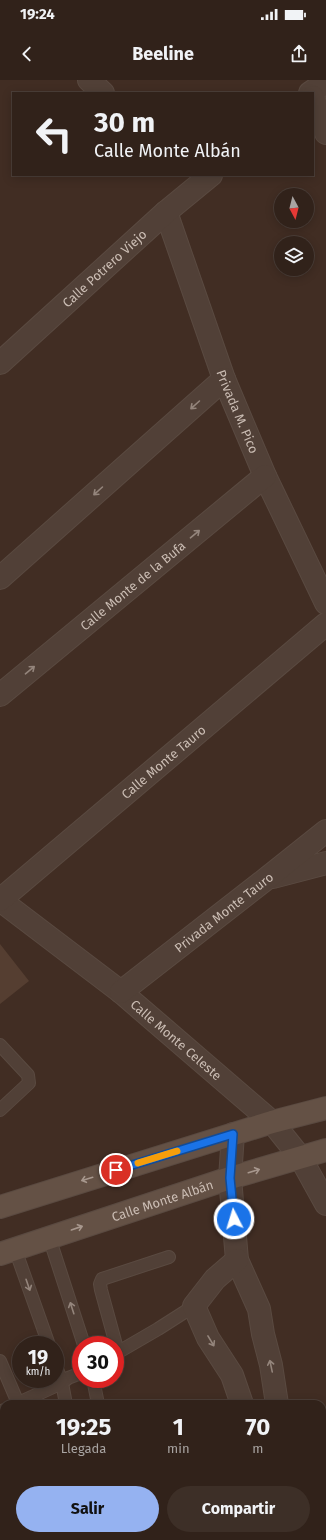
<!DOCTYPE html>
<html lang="es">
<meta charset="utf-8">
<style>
:root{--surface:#31221a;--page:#3d2f27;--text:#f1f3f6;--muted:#a8a4a2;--line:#4c3f39;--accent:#95b2f1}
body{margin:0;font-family:"Fira Sans",sans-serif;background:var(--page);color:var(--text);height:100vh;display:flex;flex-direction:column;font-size:15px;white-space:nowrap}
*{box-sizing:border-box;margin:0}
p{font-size:13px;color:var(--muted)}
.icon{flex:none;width:22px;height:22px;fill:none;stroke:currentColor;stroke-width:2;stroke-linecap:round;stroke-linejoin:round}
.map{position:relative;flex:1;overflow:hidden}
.panel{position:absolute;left:0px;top:1320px;width:326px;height:140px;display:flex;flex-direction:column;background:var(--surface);border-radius:12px 12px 0 0;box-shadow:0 2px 10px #0003,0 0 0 1px var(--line)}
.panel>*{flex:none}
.guide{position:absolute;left:12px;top:12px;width:302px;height:84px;border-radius:0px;box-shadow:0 2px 10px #0003,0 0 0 1px var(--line);background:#31221a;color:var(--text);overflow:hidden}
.needle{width:26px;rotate:173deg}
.tools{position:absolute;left:274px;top:108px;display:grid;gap:8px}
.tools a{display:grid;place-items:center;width:40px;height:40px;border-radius:50%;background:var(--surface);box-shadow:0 2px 10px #0003,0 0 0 1px var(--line);font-size:20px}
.speed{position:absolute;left:12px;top:1256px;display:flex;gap:8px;font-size:20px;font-weight:700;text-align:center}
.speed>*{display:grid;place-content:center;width:52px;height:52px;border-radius:50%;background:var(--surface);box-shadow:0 2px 10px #0003,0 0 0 1px var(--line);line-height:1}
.speed small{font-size:10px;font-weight:400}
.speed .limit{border:6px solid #d22;background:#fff;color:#111}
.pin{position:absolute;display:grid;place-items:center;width:34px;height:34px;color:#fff;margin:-17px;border:2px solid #fff;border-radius:50%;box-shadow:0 1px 4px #0007}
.me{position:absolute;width:44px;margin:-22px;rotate:355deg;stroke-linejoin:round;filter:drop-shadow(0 0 3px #0008)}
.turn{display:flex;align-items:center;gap:14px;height:84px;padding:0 16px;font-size:18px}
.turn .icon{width:52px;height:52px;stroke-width:2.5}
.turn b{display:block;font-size:28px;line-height:34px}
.eta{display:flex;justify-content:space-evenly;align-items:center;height:68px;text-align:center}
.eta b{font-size:24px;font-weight:700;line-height:28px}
.primary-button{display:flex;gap:8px;margin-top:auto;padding:8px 16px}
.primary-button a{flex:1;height:46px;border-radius:24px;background:var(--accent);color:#111;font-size:16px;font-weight:700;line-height:46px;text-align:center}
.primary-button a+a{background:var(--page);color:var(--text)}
.status{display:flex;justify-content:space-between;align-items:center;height:28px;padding:0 20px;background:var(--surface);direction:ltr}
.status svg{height:11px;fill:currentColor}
header{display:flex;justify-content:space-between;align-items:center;height:52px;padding:0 16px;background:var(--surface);font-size:18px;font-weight:700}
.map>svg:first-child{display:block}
.building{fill:#553e31}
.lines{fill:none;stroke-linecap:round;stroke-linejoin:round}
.lane-casing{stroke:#5a4a41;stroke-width:14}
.street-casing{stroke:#5a4a41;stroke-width:24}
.secondary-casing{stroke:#5a4a41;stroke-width:24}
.lane{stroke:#514037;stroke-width:12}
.street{stroke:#514037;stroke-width:22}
.secondary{stroke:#645145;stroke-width:22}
.oneway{stroke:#94857c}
.oneway2{stroke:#a7978d}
.route-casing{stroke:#114b97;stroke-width:10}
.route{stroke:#1a73e8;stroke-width:7}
.slow{stroke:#f59e0b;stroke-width:7}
.labels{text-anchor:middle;stroke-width:4;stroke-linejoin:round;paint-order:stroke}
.street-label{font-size:13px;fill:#cbbdb4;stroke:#36251c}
</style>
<div class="status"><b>19:24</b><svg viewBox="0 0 49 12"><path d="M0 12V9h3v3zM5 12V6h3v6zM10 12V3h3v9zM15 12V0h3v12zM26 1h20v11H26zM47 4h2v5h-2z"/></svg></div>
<header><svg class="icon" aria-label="back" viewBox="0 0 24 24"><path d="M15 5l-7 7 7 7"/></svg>Beeline<svg class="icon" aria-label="share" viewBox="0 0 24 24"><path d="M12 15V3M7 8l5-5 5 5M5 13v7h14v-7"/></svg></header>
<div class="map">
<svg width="326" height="1460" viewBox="0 0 326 1460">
<rect width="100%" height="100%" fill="#412d23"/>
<path class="building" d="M0 864 29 901 0 924Z"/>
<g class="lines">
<defs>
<path id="lane" d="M0 965 28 995 29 1003 0 1030
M49 1157 84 1265
M15 1169 49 1265
M118 1272 101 1210 100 1204 102 1199 169 1177
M115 1274 158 1249 194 1226
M0 1281 18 1323
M55 1283 62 1303 66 1324
M93 1299 98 1324
M16 1324 62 1303 68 1298 81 1293
M0 1332 4 1330
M94 1456 95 1460
M128 1456 129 1460"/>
<g id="street">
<path d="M89 0 103 13"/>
<path d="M310 13 326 2"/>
<path d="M313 17 326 53"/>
<path id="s1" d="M166 132 224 299 265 396 326 523"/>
<path id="s2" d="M0 283 166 132 211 95"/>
<path d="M0 498 224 299"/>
<path id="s3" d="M0 615 265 396"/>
<path d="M273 797 326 783"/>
<path id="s4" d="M0 820 121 912 272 1042 300 1077 326 1124"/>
<path id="s5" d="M0 820 326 544"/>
<path id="s6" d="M121 912 266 799 326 751"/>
<path d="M233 1054 230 1098 237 1180 259 1229 263 1254 271 1285 277 1324"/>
<path d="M237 1180 215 1199 194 1226 208 1258 232 1295 242 1324"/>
<path d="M272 1456 273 1460"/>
<path d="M304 1456 305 1460"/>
</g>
<g id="secondary">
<path d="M0 1127 272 1042 326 1028"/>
<path id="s7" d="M0 1174 230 1098 326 1070"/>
</g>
</defs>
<use href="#lane" class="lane-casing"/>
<use href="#street" class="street-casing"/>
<use href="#secondary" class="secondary-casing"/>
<use href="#lane" class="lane"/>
<use href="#street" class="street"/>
<use href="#secondary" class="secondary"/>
</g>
<defs><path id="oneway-shaft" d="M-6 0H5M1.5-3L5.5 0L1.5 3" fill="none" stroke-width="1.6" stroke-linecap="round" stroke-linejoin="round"/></defs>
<g class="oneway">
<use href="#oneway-shaft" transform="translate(195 325) rotate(138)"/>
<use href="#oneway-shaft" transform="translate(98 411) rotate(138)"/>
<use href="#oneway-shaft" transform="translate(195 454) rotate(-40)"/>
<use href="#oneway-shaft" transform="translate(30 590) rotate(-40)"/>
<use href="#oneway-shaft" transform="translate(28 1205) rotate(71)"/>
<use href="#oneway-shaft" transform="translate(72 1228) rotate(-108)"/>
<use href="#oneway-shaft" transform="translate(211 1261) rotate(59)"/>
<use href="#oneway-shaft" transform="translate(271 1286) rotate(-102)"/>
</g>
<g class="oneway2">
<use href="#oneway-shaft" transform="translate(254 1091) rotate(-17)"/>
<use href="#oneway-shaft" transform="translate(87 1099) rotate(163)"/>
<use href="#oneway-shaft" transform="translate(77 1148) rotate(-19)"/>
</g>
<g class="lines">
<defs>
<path id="route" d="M116 1090 233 1054 230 1098 234 1139"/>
</defs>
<use href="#route" class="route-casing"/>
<use href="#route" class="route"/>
<path class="slow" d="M138 1083 177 1071"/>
</g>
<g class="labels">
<g class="street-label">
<text dy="5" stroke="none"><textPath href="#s2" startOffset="141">Calle Potrero Viejo</textPath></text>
<text dy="5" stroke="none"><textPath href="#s1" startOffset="212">Privada M. Pico</textPath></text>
<text dy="5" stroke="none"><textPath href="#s3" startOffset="172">Calle Monte de la Bufa</textPath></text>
<text dy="5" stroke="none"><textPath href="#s5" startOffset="214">Calle Monte Tauro</textPath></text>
<text dy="5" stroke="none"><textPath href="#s6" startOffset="130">Privada Monte Tauro</textPath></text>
<text dy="5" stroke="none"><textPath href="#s4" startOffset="225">Calle Monte Celeste</textPath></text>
<text dy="5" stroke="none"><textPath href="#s7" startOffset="171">Calle Monte Albán</textPath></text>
</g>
</g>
</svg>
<div class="tools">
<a><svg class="needle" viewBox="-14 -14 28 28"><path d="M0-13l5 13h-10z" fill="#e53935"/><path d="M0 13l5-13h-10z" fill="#a8a4a2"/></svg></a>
<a><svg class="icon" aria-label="layers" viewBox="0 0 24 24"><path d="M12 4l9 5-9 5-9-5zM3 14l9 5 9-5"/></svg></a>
</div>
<div class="speed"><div>19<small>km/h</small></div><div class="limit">30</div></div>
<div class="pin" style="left:116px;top:1090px;background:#d93025"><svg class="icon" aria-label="arrive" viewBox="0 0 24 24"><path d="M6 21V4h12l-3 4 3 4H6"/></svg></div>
<svg class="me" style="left:234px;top:1139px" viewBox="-20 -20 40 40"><circle r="17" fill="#1a73e8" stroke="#fff" stroke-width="3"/><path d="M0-11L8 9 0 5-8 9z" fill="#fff"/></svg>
<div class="guide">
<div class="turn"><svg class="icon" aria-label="left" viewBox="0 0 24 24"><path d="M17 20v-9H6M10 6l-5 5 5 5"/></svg><div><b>30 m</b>Calle Monte Albán</div></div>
</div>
<section class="panel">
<div class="eta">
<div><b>19:25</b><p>Llegada</p></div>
<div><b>1</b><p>min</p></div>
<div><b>70</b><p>m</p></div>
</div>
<div class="primary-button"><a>Salir</a><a>Compartir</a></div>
</section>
</div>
